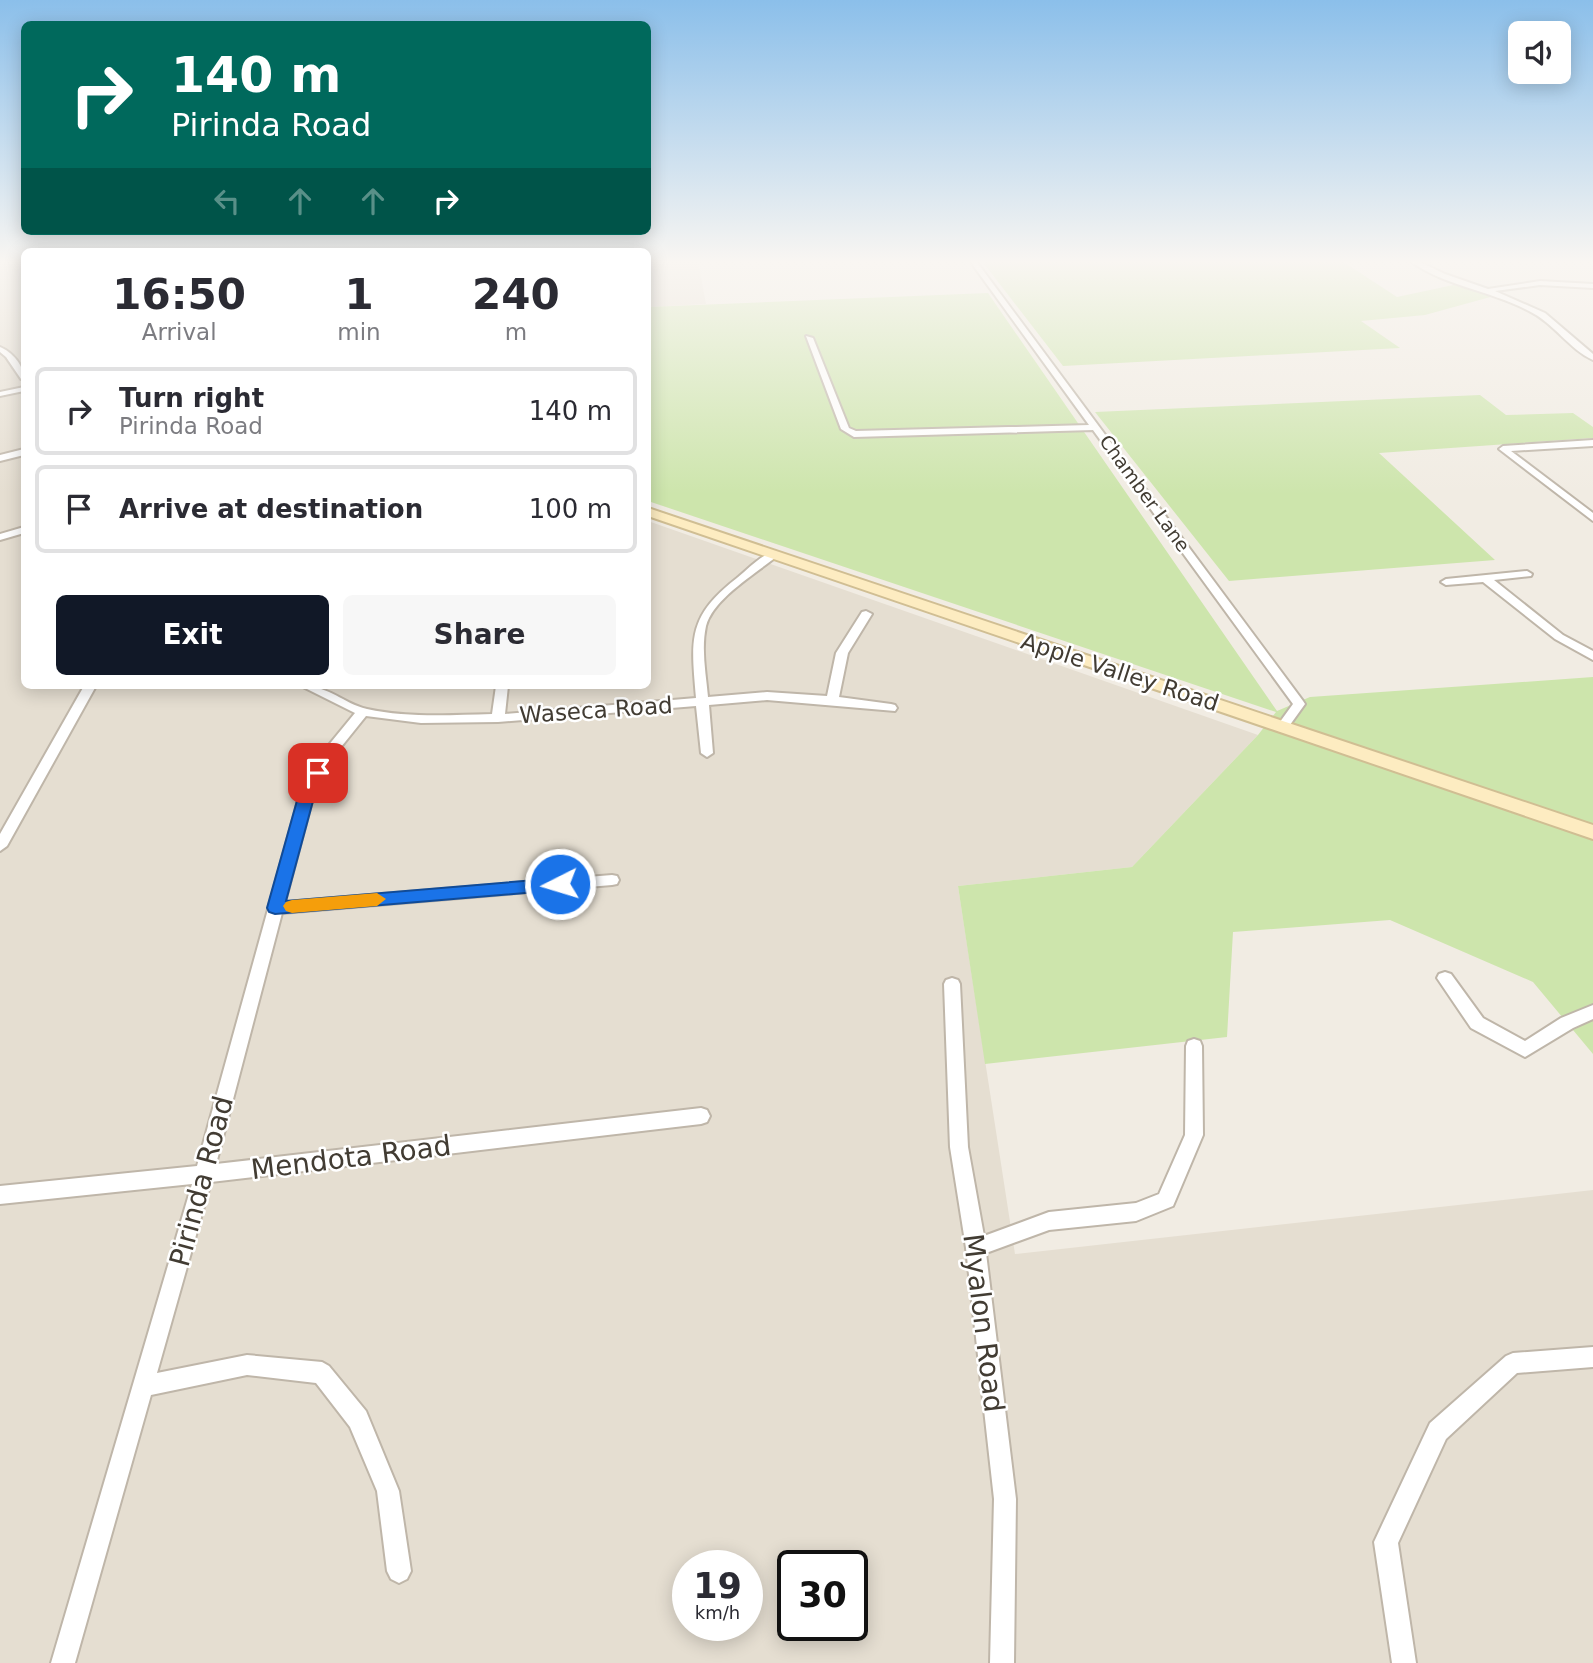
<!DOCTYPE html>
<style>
:root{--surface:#fff;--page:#f7f7f7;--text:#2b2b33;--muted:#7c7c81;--line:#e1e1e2;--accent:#111827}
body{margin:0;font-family:"DejaVu Sans",sans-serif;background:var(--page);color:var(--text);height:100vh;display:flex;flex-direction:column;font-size:26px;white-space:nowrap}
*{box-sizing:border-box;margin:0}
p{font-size:23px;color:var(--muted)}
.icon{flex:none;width:38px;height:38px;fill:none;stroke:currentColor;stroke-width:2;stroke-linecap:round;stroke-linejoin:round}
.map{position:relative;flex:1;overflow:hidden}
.sheet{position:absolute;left:21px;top:248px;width:630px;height:441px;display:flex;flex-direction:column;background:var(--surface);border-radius:10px;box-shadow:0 4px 18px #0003}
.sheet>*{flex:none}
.top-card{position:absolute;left:21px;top:21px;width:630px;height:214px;border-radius:10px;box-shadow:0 4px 18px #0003;background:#00695c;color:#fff;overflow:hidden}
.tools{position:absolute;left:1508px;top:21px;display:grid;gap:14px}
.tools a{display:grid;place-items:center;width:63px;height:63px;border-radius:10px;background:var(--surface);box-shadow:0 4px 18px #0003;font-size:35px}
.speed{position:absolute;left:672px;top:1550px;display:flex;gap:14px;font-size:35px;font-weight:700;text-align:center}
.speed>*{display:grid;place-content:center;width:91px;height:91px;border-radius:50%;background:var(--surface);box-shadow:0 4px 18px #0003;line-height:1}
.speed small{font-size:18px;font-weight:400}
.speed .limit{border:4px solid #111;border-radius:10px;background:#fff;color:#111}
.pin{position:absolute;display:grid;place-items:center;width:60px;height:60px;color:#fff;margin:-30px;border-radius:14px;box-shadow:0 4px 10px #0006}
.me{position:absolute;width:77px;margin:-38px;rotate:265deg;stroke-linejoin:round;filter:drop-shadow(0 0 5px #0008)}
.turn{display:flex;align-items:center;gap:24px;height:147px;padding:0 35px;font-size:32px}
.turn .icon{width:91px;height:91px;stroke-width:2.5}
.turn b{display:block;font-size:49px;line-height:60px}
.lanes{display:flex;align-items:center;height:66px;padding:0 35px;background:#0003;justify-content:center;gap:35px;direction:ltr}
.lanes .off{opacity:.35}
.eta{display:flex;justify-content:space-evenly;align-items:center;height:119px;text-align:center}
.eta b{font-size:42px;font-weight:800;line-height:49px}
.action{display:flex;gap:14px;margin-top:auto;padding:14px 35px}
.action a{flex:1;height:80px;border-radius:10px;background:var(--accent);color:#fff;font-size:28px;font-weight:800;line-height:80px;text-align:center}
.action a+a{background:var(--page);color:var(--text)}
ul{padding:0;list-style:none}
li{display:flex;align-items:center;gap:21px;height:88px;margin:0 14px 10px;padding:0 21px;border:4px solid var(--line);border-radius:10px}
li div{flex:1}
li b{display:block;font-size:26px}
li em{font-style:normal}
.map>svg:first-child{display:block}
.residential{fill:#e5ded1;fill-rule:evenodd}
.green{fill:#cde5ac}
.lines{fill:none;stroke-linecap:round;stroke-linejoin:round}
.street-casing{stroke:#bfb6a9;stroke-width:4}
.secondary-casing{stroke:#d0be93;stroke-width:4}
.street{fill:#fff;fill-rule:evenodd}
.secondary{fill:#fdecc1;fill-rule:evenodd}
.route{fill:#1a73e8;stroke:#114b97;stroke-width:2}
.slow{fill:#f59e0b}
.labels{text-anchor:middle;stroke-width:5;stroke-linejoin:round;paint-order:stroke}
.far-street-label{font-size:19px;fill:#423c33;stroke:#fff}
.street-label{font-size:23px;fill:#423c33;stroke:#fff}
.near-street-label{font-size:28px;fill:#423c33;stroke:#fff}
</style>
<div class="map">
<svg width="1593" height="1663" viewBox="0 0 1593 1663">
<rect width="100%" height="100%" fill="#f1ece3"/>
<path class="residential" d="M0 261H24V386L0 391Z
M648 261H698L706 304 648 307Z
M24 393V686H648V521L1258 735 1132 867 958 886 1015 1254 1593 1190V1663H0V398ZM688 1566H747V1626H688ZM793 1566H852V1626H793Z"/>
<path class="green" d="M982 261H1342L1397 297 1458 284 1494 296 1425 315 1361 321 1400 348 1063 366Z
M988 293 1277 711 1310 697 1593 677V1054L1533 982 1390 920 1233 932 1227 1037 985 1064 958 886 1132 867 1258 735 1276 712 648 501V307Z
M1480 395 1506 415 1573 413 1593 427V438L1379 453 1495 560 1229 581 1095 412Z"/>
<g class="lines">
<defs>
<path id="street" d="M970 261H976L1303 701 1305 704 1287 729H1279L1277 726 1293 704 1093 430 854 437 841 429 806 336 813 338 849 428 856 431 1089 425Z
M1410 261H1418L1445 274 1488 289 1540 281 1593 284V288L1540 285 1495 291 1545 313 1593 354V360C1569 349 1554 323 1529 311 1492 291 1444 286 1410 261Z
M0 347C12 352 24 365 24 379H21L6 357 0 352Z
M24 387V391L0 396V392Z
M1593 440V446L1511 451 1593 513V521L1499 449 1503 446Z
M24 449V455L0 461V455Z
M24 527V533L0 540V534Z
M772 552 776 553V557C755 574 713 599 706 626 701 649 706 674 708 697L767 692 827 696 836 653 862 612 866 611 872 614 848 653 839 697 891 704 895 705 897 708 895 711 767 700 709 705 713 753 707 757 701 753 696 706 498 722 421 723 366 716 333 757 315 790 285 902 612 875 617 876 619 880 617 884 612 885 282 913 216 1164 701 1108 707 1110 710 1116 707 1122 701 1124 211 1182 157 1373 247 1355 322 1362 329 1366 366 1411 399 1491 411 1571 407 1579 399 1583 391 1579 387 1571 377 1491 350 1427 316 1383 247 1375 151 1395 75 1663H51L192 1184 0 1204V1186L197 1166 301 790 323 752 355 713 301 686C331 686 342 703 367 709 407 718 451 715 492 714L496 686H508L505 714 696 698C691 639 687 617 737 578 748 569 759 557 772 552Z
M1527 571 1532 574 1531 576 1494 580 1563 635 1593 651V660L1555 639 1483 582 1446 585 1441 582 1446 579Z
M84 686H96L7 846 0 851V834Z
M1445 972 1451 974 1483 1018 1525 1041 1561 1018 1593 1005V1019L1573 1028 1525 1057 1471 1028 1437 978 1439 974Z
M952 978 958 980 960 984 968 1147 984 1236 1049 1212 1136 1203 1159 1194 1185 1135 1186 1046 1188 1041 1194 1039 1200 1041 1202 1046 1203 1135 1173 1206 1136 1221 1049 1230 986 1253 1016 1499 1014 1663H990L994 1499 966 1248 950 1147 944 984 946 980Z
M1593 1347V1367L1517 1373 1446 1439 1398 1543 1416 1663H1392L1374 1542 1430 1423 1506 1356 1513 1353Z"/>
<path id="secondary" d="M648 508 1593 825V839L648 516Z"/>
</defs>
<use href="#street" class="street-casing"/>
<use href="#secondary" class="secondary-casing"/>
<use href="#street" class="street"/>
<use href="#secondary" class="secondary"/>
</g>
<linearGradient id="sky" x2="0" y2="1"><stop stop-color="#8bbfea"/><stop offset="0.53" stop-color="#f9f6f2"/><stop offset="1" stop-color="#f9f6f2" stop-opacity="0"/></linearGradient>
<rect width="1593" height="494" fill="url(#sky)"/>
<path class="route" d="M318 768 326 773 316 790 286 901 560 878 568 884 560 890 275 914 269 912 267 908 300 790 313 769Z"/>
<path class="slow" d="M377 893 386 899 377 906 292 913 286 911 283 906 286 902 292 900Z"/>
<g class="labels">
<g class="far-street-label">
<text transform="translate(1145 493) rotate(54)" y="7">Chamber Lane</text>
</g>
<g class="street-label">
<text transform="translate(1120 672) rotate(18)" y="8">Apple Valley Road</text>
<text transform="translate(596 710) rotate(-4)" y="8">Waseca Road</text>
</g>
<g class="near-street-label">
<text transform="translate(351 1157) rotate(-7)" y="10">Mendota Road</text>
<text transform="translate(201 1181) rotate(-75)" y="10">Pirinda Road</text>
<text transform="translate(984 1323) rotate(83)" y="10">Myalon Road</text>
</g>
</g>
</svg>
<div class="tools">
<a><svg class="icon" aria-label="sound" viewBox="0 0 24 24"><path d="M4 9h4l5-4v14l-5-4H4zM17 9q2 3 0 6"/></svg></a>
</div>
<div class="speed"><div>19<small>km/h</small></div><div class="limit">30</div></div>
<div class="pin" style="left:318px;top:773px;background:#d93025"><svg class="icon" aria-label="arrive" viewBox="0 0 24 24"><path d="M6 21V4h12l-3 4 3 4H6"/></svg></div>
<svg class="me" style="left:560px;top:884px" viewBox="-20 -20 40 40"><circle r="17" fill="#1a73e8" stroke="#fff" stroke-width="3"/><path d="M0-11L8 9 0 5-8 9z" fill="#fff"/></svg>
<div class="top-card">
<div class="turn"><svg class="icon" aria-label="right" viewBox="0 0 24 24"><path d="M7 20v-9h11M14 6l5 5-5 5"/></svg><div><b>140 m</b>Pirinda Road</div></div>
<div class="lanes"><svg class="icon off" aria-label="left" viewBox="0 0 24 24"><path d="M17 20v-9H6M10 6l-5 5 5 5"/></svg><svg class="icon off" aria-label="ahead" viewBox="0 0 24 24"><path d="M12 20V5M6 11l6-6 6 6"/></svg><svg class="icon off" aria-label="ahead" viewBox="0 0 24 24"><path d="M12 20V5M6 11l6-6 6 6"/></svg><svg class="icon" aria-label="right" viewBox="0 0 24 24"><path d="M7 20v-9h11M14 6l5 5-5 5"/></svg></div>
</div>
<section class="sheet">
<div class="eta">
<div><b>16:50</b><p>Arrival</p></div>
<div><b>1</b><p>min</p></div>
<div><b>240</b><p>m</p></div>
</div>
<ul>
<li><svg class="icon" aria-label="right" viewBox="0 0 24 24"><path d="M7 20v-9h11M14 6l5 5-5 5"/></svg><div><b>Turn right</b><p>Pirinda Road</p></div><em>140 m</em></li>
<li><svg class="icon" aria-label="arrive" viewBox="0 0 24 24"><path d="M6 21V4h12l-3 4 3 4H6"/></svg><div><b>Arrive at destination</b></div><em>100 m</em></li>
</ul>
<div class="action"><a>Exit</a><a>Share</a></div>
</section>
</div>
